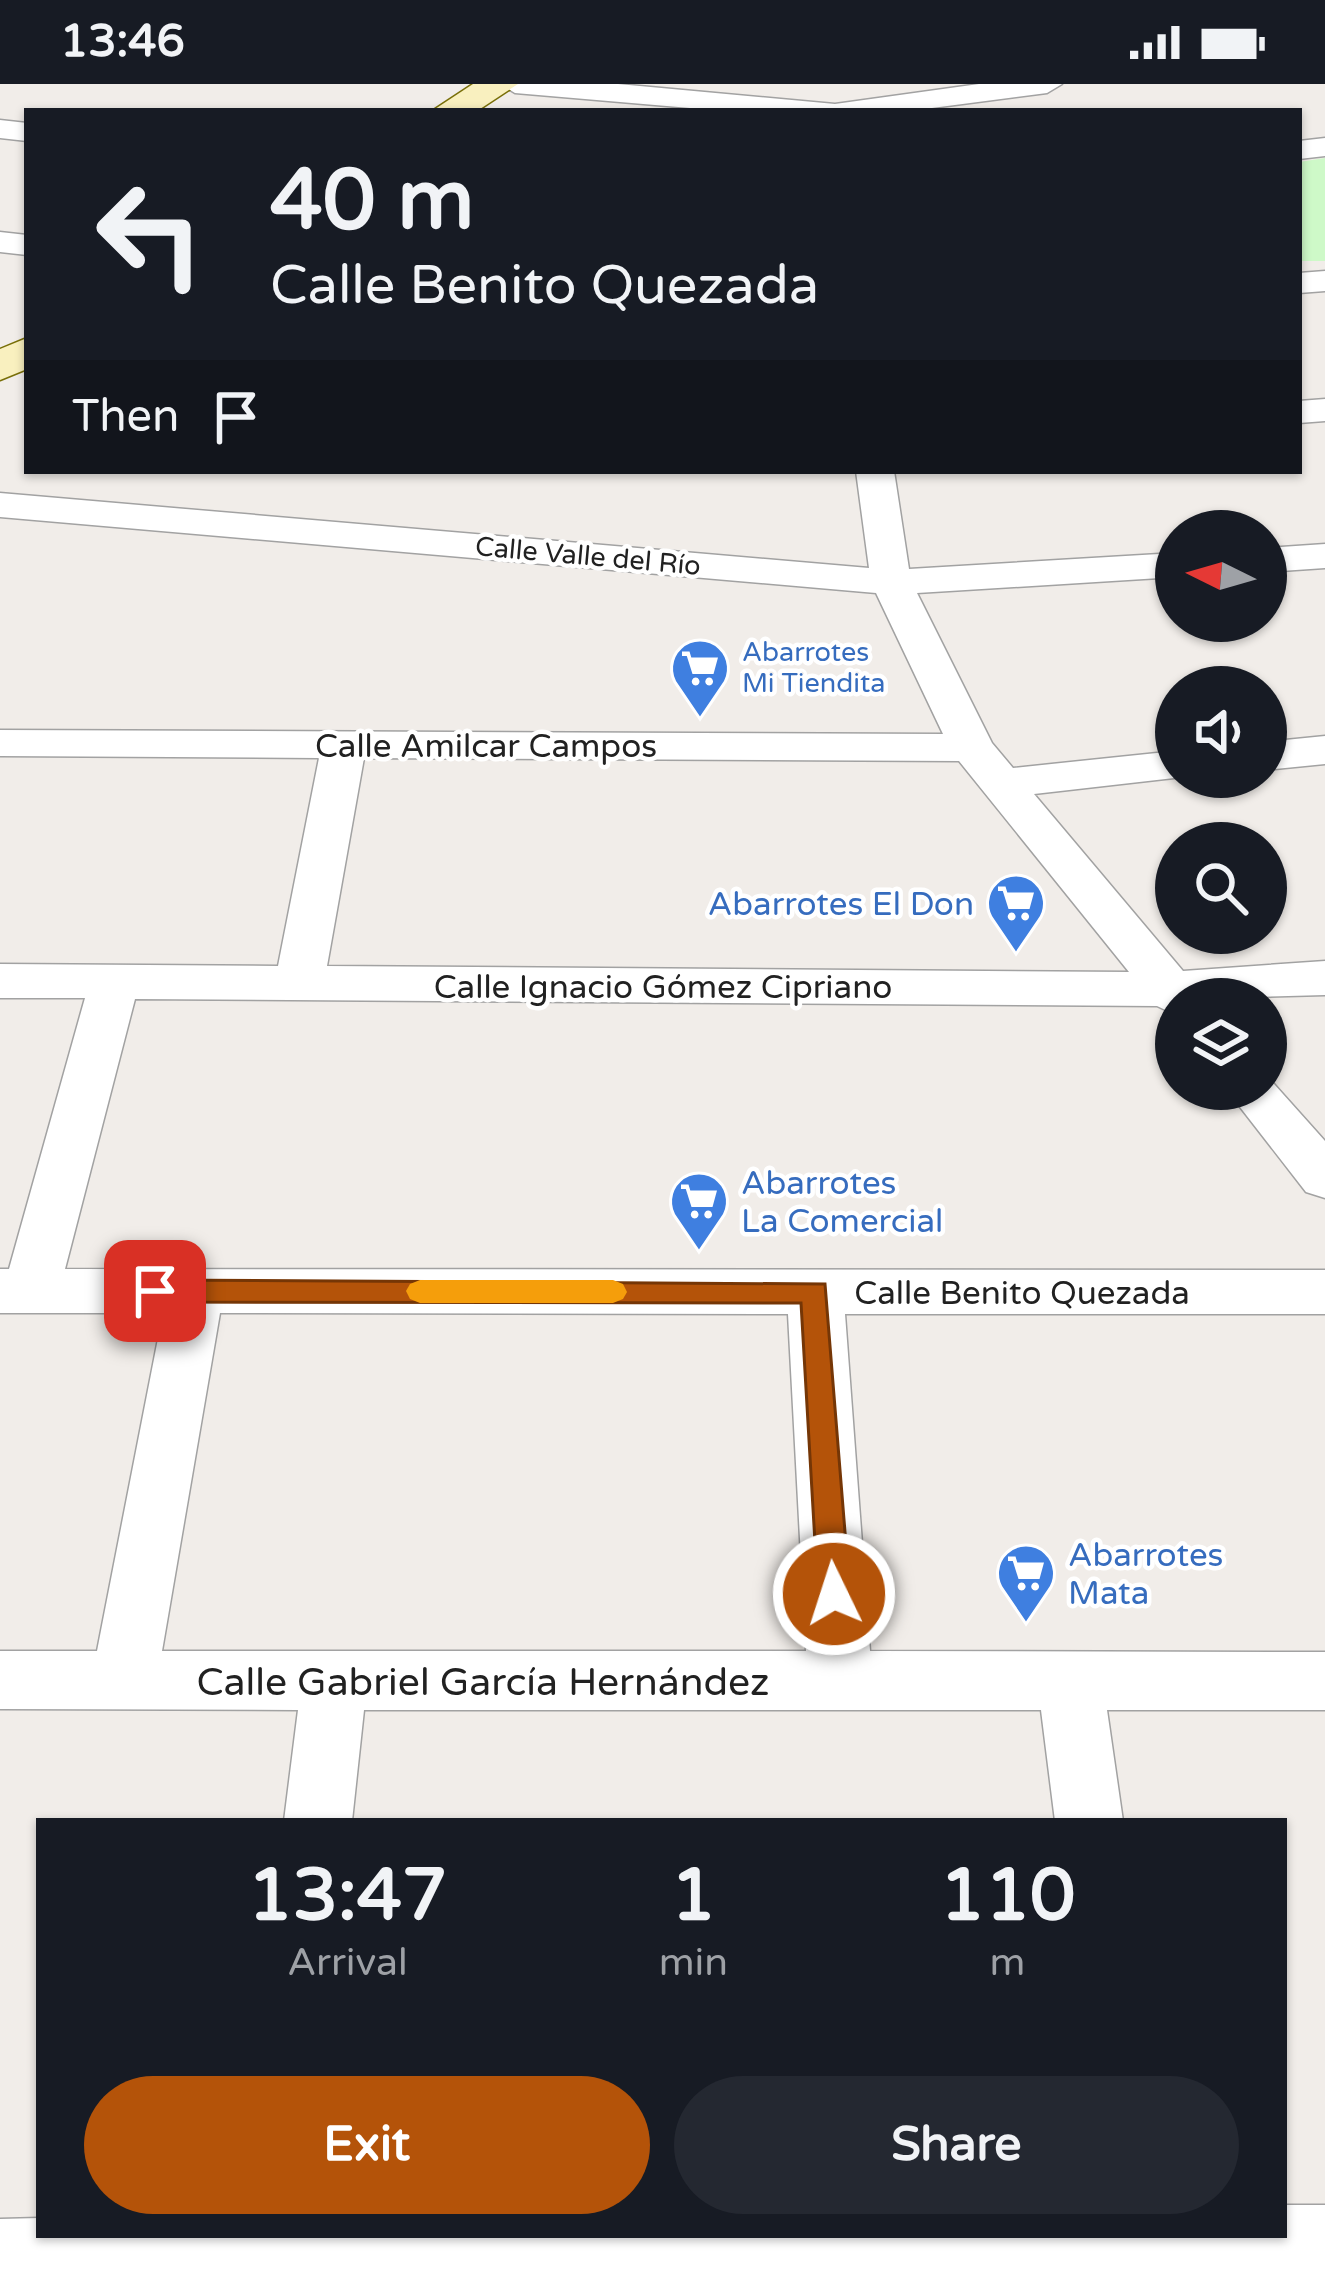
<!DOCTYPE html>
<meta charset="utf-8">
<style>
:root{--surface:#171b24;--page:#242831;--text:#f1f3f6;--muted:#9ea1a6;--accent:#b45309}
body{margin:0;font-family:"Varela Round",sans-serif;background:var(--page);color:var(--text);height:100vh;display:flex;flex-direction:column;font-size:45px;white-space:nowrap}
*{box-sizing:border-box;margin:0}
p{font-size:39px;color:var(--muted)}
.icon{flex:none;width:66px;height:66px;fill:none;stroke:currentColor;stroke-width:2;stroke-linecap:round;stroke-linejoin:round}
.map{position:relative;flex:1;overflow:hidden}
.panel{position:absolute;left:36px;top:1734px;width:1251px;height:420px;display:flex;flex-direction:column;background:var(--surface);border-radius:0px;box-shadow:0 3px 9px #0004}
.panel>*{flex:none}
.banner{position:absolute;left:24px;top:24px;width:1278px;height:366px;border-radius:0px;box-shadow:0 3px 9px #0004;background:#171b24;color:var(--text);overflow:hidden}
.needle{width:78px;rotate:275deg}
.controls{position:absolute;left:1155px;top:426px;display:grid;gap:24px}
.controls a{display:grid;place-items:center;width:132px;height:132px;border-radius:50%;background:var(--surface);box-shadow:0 3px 9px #0004;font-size:60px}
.pin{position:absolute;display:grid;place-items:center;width:102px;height:102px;color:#fff;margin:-51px;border-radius:24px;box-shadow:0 6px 18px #0006}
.me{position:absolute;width:132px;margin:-66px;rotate:356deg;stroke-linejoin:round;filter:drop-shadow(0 0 9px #0008)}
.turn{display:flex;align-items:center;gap:42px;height:252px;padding:0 48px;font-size:54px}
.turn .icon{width:156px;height:156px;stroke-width:2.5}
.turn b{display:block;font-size:84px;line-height:102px}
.then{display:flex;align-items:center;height:114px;padding:0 48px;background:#0003;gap:24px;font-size:45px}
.eta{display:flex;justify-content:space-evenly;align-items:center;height:204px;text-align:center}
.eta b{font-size:72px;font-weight:700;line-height:84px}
.button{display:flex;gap:24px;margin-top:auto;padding:24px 48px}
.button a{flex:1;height:138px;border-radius:72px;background:var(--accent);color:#fff;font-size:48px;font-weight:700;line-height:138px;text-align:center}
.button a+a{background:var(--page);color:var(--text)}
.status{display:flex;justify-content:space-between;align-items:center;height:84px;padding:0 60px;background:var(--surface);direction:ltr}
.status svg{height:33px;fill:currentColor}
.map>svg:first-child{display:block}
.park{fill:#cef9c8}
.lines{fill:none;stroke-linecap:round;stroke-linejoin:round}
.minor-casing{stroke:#a2a2a2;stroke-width:3}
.tertiary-casing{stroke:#a2a2a2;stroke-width:3}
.secondary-casing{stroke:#796f08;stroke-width:3}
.minor{fill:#fff;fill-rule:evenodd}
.tertiary{fill:#fff;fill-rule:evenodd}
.secondary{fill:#f9f0bf;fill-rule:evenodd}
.route{fill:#b45309;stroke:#753606;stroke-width:3}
.slow{fill:#f59e0b}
.labels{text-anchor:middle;stroke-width:9;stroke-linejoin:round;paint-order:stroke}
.far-street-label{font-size:27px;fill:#212121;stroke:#fff}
.far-shop-label{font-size:27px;fill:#366cbe;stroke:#fff;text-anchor:start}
.street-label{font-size:33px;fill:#212121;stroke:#fff}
.shop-label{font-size:33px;fill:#366cbe;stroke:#fff;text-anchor:start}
.near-street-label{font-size:39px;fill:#212121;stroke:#fff}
</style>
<div class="status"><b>13:46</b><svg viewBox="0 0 49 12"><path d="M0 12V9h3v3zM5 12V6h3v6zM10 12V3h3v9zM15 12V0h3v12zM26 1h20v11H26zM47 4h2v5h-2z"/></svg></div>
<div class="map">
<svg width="1325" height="2190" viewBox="0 0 1325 2190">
<rect width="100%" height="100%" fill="#f1ede9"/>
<path class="park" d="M1325 74V177H1299V78Z"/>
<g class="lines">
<defs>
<path id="minor" d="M500 0H618L835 20 979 0H1062L1047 9 909 27H725L515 9Z
M0 36 27 39V57L0 54Z
M1325 54V72L1299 75V57Z
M0 148 27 151V171L0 168Z
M1325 187V207L1299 209V189Z
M1325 315V337L1299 339V317Z
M856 387H894L909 485 1176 469V493L917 509 992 659 1013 684 1176 667V693H1183L1034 710 1183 887 1325 877V911L1176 915V931L1157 922 135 915 65 1185 1325 1186V1230H845L870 1567 1325 1568V1626H1107L1123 1737H1055L1041 1626H364L352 1737H284L298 1626 0 1625V1567H97L163 1229H0V1185H9L85 914H0V880L278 882 319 674 0 672V646L943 650 876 509 0 433V409L869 484ZM364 674 959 677 1129 888 327 882ZM220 1229 788 1230 806 1567H162Z
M1325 460V484L1266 488V464Z
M1325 652V680L1266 686V658Z
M1266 991 1325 1057V1114L1306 1108 1226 1005H1266Z"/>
<path id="tertiary" d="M1284 2121H1325V2190H0V2135L39 2134V2151H1284Z"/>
<path id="secondary" d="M473 0H518L477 27H432Z
M27 254V285L0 296V265Z"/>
</defs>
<use href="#minor" class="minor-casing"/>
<use href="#tertiary" class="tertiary-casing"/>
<use href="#secondary" class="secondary-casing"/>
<use href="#minor" class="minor"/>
<use href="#tertiary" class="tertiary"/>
<use href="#secondary" class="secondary"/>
</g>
<path class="route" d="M155 1196 825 1200 850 1510 845 1520 834 1524 823 1520 818 1510 801 1219 155 1218 145 1215 141 1207 145 1199Z"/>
<path class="slow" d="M420 1196H613L623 1200 627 1208 623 1215 613 1219H420L410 1215 406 1207 410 1200Z"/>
<defs>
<symbol id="supermarket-pin" viewBox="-11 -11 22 30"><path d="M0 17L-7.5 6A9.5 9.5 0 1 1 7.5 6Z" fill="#3f7fe0" stroke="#fff"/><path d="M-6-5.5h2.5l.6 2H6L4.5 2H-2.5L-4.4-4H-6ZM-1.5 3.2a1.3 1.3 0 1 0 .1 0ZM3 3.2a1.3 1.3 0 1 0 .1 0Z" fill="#fff"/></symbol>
</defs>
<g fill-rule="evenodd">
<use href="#supermarket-pin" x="667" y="551" width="66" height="90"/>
<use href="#supermarket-pin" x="983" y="786" width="66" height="90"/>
<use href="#supermarket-pin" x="666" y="1084" width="66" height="90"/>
<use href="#supermarket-pin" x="993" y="1456" width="66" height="90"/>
</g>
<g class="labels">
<g class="far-street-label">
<text transform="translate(588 472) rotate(5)" y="9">Calle Valle del Río</text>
</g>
<g class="far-shop-label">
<text x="742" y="577">Abarrotes<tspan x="742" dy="31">Mi Tiendita</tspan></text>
</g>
<g class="street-label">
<text x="486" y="673">Calle Amilcar Campos</text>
<text x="663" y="914">Calle Ignacio Gómez Cipriano</text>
<text x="1022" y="1220">Calle Benito Quezada</text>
</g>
<g class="shop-label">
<text x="974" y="831" text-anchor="end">Abarrotes El Don</text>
<text x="741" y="1110">Abarrotes<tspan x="741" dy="38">La Comercial</tspan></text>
<text x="1068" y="1482">Abarrotes<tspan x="1068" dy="38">Mata</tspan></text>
</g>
<g class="near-street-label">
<text x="483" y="1611">Calle Gabriel García Hernández</text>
</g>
</g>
</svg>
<div class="controls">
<a><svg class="needle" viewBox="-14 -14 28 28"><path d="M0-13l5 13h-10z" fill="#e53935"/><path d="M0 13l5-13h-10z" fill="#9ea1a6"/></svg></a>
<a><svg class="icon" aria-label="sound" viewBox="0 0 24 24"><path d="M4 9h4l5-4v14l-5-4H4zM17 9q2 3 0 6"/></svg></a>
<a><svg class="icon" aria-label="search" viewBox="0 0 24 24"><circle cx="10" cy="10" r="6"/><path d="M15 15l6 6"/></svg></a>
<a><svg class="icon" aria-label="layers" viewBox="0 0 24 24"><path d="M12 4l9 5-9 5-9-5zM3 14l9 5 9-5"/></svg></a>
</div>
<div class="pin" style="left:155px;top:1207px;background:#d93025"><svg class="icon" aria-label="arrive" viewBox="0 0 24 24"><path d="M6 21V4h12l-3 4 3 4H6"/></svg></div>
<svg class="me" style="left:834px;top:1510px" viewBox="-20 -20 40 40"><circle r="17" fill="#b45309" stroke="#fff" stroke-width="3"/><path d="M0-11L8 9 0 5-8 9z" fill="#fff"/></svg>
<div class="banner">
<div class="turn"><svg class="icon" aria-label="left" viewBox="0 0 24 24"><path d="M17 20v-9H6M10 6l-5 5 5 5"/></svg><div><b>40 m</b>Calle Benito Quezada</div></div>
<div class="then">Then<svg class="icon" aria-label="arrive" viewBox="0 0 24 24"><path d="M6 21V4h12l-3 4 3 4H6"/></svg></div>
</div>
<section class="panel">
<div class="eta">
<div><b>13:47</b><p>Arrival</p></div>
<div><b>1</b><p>min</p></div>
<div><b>110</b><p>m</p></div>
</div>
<div class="button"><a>Exit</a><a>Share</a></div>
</section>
</div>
